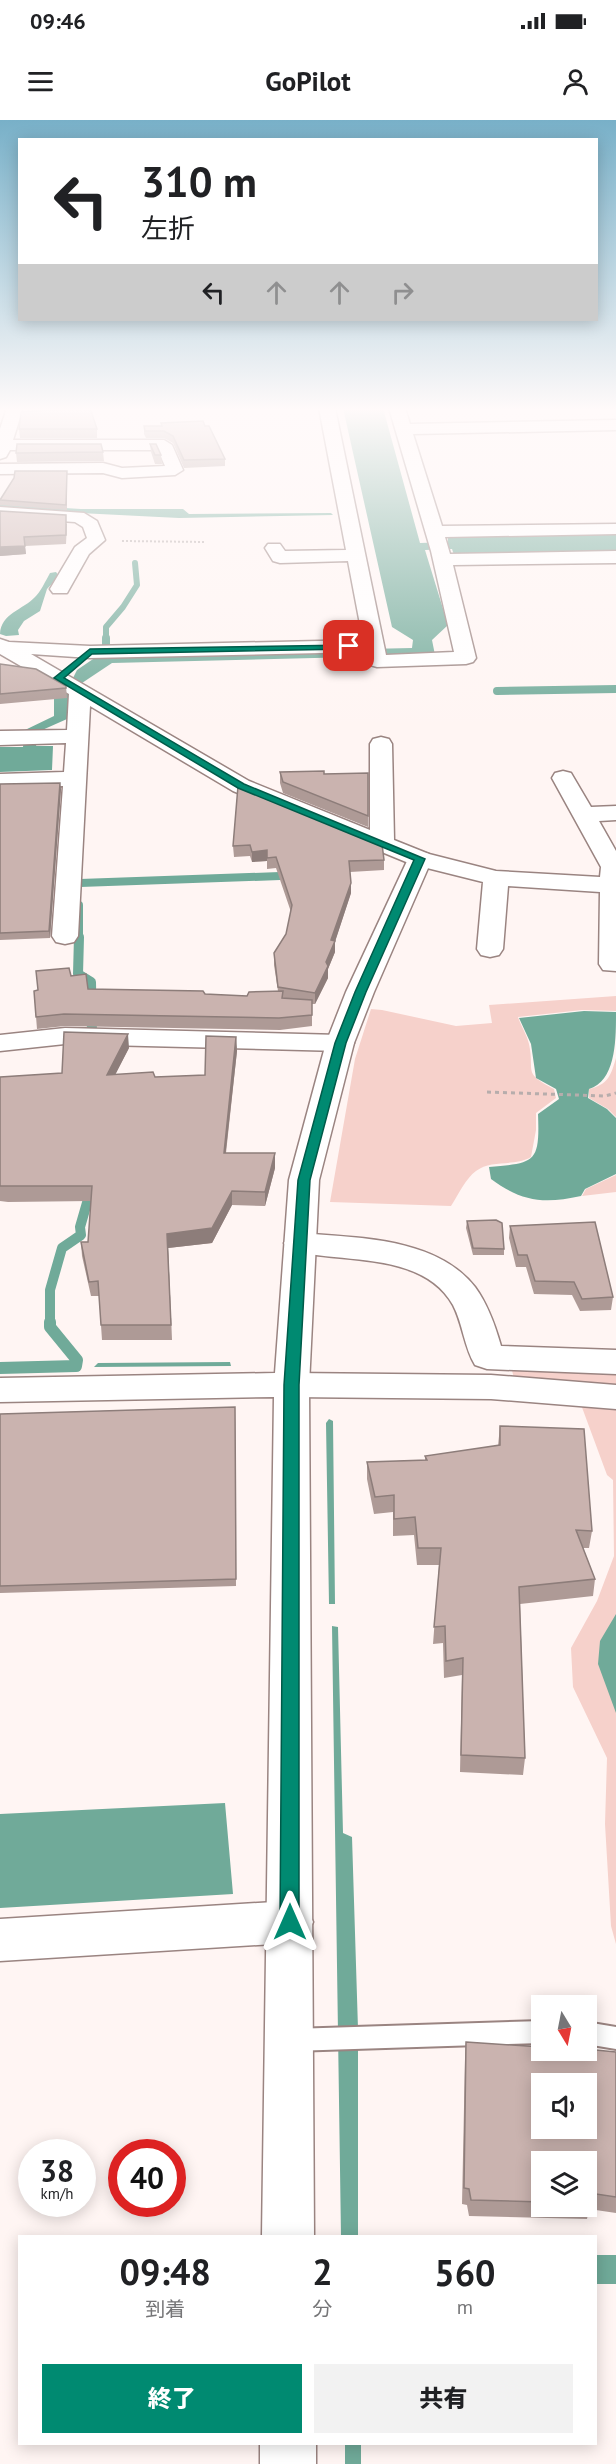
<!DOCTYPE html>
<html lang="ja">
<meta charset="utf-8">
<style>
:root{--surface:#fff;--page:#f2f2f2;--text:#202124;--muted:#757577;--accent:#008a71}
body{margin:0;font-family:"PT Sans","Noto Sans JP",sans-serif;background:var(--page);color:var(--text);height:100vh;display:flex;flex-direction:column;font-size:22px;white-space:nowrap}
*{box-sizing:border-box;margin:0}
p{font-size:20px;color:var(--muted)}
.icon{flex:none;width:33px;height:33px;fill:none;stroke:currentColor;stroke-width:2;stroke-linecap:round;stroke-linejoin:round}
.map{position:relative;flex:1;overflow:hidden}
.side{position:absolute;left:18px;top:2115px;width:579px;height:210px;display:flex;flex-direction:column;background:var(--surface);border-radius:0px;box-shadow:0 3px 15px #0003}
.side>*{flex:none}
.guide{position:absolute;left:18px;top:18px;width:580px;height:183px;border-radius:0px;box-shadow:0 3px 15px #0003;background:#fff;color:var(--text);overflow:hidden}
.needle{width:39px;rotate:170deg}
.fabs{position:absolute;left:531px;top:1875px;display:grid;gap:12px}
.fabs a{display:grid;place-items:center;width:66px;height:66px;border-radius:0px;background:var(--surface);box-shadow:0 3px 15px #0003;font-size:30px}
.speed{position:absolute;left:18px;top:2019px;display:flex;gap:12px;font-size:30px;font-weight:700;text-align:center}
.speed>*{display:grid;place-content:center;width:78px;height:78px;border-radius:50%;background:var(--surface);box-shadow:0 3px 15px #0003;line-height:1}
.speed small{font-size:15px;font-weight:400}
.speed .limit{border:9px solid #d22;background:#fff;color:#111}
.pin{position:absolute;display:grid;place-items:center;width:51px;height:51px;color:#fff;margin:-26px;border-radius:12px;box-shadow:0 3px 9px #0006}
.me{position:absolute;width:66px;margin:-33px;rotate:0deg;stroke-linejoin:round;filter:drop-shadow(0 0 4px #0008)}
.turn{display:flex;align-items:center;gap:21px;height:126px;padding:0 24px;font-size:27px}
.turn .icon{width:78px;height:78px;stroke-width:2.5}
.turn b{display:block;font-size:42px;line-height:51px}
.lanes{display:flex;align-items:center;height:57px;padding:0 24px;background:#0003;justify-content:center;gap:30px;direction:ltr}
.lanes .off{opacity:.35}
.eta{display:flex;justify-content:space-evenly;align-items:center;height:102px;text-align:center}
.eta b{font-size:36px;font-weight:800;line-height:42px}
.action{display:flex;gap:12px;margin-top:auto;padding:12px 24px}
.action a{flex:1;height:69px;border-radius:0px;background:var(--accent);color:#fff;font-size:24px;font-weight:800;line-height:69px;text-align:center}
.action a+a{background:var(--page);color:var(--text)}
.status{display:flex;justify-content:space-between;align-items:center;height:42px;padding:0 30px;background:var(--surface);direction:ltr}
.status svg{height:16px;fill:currentColor}
header{display:flex;justify-content:space-between;align-items:center;height:78px;padding:0 24px;background:var(--surface);font-size:27px;font-weight:800}
.map>svg:first-child{display:block}
.green{fill:#f6d1cb}
.water{fill:#70aa99}
.lines{fill:none;stroke-linecap:round;stroke-linejoin:round}
.stream-far4{stroke:#70aa99;stroke-width:6}
.stream-far3{stroke:#70aa99;stroke-width:8}
.stream-far2{stroke:#70aa99;stroke-width:10}
.stream-far1{stroke:#70aa99;stroke-width:12}
.stream{stroke:#70aa99;stroke-width:16}
.service-casing{stroke:#9a8481;stroke-width:4}
.minor-casing{stroke:#9a8481;stroke-width:3}
.tertiary-casing{stroke:#9a8481;stroke-width:3}
.path-far1{stroke:#b7adac;stroke-width:2;stroke-dasharray:2 2;stroke-linecap:butt}
.path{stroke:#b7adac;stroke-width:3;stroke-dasharray:4 4;stroke-linecap:butt}
.service{fill:#fff;fill-rule:evenodd}
.minor{fill:#fff;fill-rule:evenodd}
.tertiary{fill:#fff;fill-rule:evenodd}
.wall{fill:#ae9a96;fill-rule:evenodd}
.shaded-wall{fill:#8d7d7a}
.building{fill:#cab3af;stroke:#8d7d7a;stroke-width:1.5;fill-rule:evenodd}
.route{fill:#008a71;stroke:#005a49;stroke-width:1.5}
</style>
<div class="status"><b>09:46</b><svg viewBox="0 0 49 12"><path d="M0 12V9h3v3zM5 12V6h3v6zM10 12V3h3v9zM15 12V0h3v12zM26 1h20v11H26zM47 4h2v5h-2z"/></svg></div>
<header><svg class="icon" aria-label="menu" viewBox="0 0 24 24"><path d="M4 6h16M4 12h16M4 18h16"/></svg>GoPilot<svg class="icon" aria-label="person" viewBox="0 0 24 24"><circle cx="12" cy="8" r="4"/><path d="M4 21q1-7 8-7t8 7"/></svg></header>
<div class="map">
<svg width="616" height="2344" viewBox="0 0 616 2344">
<rect width="100%" height="100%" fill="#fff5f3"/>
<path class="green" d="M616 876V891L582 890 518 897C521 906 527 915 529 924 535 953 522 952 554 969L556 978 536 993V1010L531 1037C514 1047 491 1039 476 1051 466 1058 458 1075 451 1086L330 1082 355 939 371 889 382 890 456 906 492 903 489 885Z
M616 938V997L608 989 589 978V969C608 965 611 955 616 938Z
M616 1055V1072L582 1076 586 1069Z
M511 1247 616 1250V1268L514 1258Z
M580 1282 616 1288V1824L611 1806 605 1704 607 1638 573 1567 571 1528 597 1481 614 1436 613 1360 607 1355Z"/>
<path class="water" d="M343 288H383L420 423 448 422V416L616 411V432L454 435 452 429 425 430 448 505 432 520 435 535 112 543 70 571 67 599 40 611 36 626H53L52 650 0 652V627H23L25 610 54 596V571L73 558 77 550 99 535 412 528 413 520 392 507Z
M0 384 81 389H183L189 394 331 393 333 395 179 398 0 389Z
M56 452 59 456 47 469 40 491 24 501 18 510 19 515 6 516 0 514C1 493 23 490 35 477 40 473 46 460 50 453Z
M584 891 616 892C616 920 616 961 589 969L588 978 607 989 616 998V1054L585 1069 581 1076C544 1084 522 1082 491 1059L489 1047C535 1043 540 1043 538 994L559 979 556 969 536 958 531 924 519 898Z
M230 1242 231 1246 94 1247 98 1243Z
M329 1299 333 1301 335 1484H329L326 1303Z
M616 1494V1593L598 1544 600 1521Z
M332 1506 338 1507 343 1713 352 1717 358 1909V2116H341Z
M225 1683 233 1774 0 1788V1694Z
M596 2135H616V2164H596Z"/>
<g class="lines">
<path class="stream-far4" d="M106 520V507L123 487 137 465 135 443"/>
<path class="stream-far3" d="M106 518V527
M497 571 616 569
M80 763 280 756
M79 818V785"/>
<path class="stream-far2" d="M79 817 78 854 91 862 92 913
M50 1203V1170L62 1128 81 1115 80 1107 91 1069"/>
<path class="stream-far1" d="M0 1248 76 1246 77 1240 50 1207V1202"/>
<path class="stream" d="M353 2324V2344"/>
<defs>
<path id="service" d="M542 1901V1923L292 1931 284 1928 280 1920 284 1912 292 1909Z
M586 1902 616 1907V1929L586 1924Z"/>
<path id="minor" d="M7 288H23L13 320H164L172 325 183 350 175 355 122 358 103 353 0 354V344L103 343 122 348 165 346 158 330H10L6 337 0 339V309Z
M319 288H335L386 535 454 532 431 431 389 288H405L410 304 616 300V310L413 314 442 406 616 404V414L445 417 450 434 616 431V443L453 445 476 538 473 542 466 544 377 547 370 545 365 532 90 538 31 534 249 661 370 710V624L373 619 381 617 389 619 392 624 394 720 429 734 496 751 600 757 601 747 552 658 555 653 563 651 571 653 591 687 616 686V700L599 701 616 731V851L603 850 599 844 600 772 508 766 503 829 499 835 490 837 481 835 477 829 483 762 411 744 233 671 90 586 78 816 74 822 65 824 56 822 52 816 63 666 0 668V654L64 652 66 623 0 625V611L67 610 69 574 0 534V519L9 522 90 526 363 520 348 441 280 443 273 441 265 428 268 424H280L285 431 346 430Z
M0 387 84 393 97 401 105 420 89 434 67 473H53L50 469 75 427 87 418 83 407 75 402 0 397Z
M65 908 340 915 350 917 354 923 350 929 340 931 65 924 0 931V915Z
M300 1113C357 1118 436 1117 475 1167 488 1185 495 1205 501 1226L616 1230V1254L487 1249 475 1245C464 1227 463 1204 453 1185 422 1130 339 1144 289 1130L284 1123 289 1116Z
M292 1253 491 1255 616 1265V1289L491 1279 292 1277 280 1274 275 1265 280 1256Z
M290 1781 306 1787 313 1802 306 1817 290 1823 0 1841V1799Z"/>
<path id="tertiary" d="M420 732 429 734 432 739 374 872 354 923 319 1060 309 1265 314 2116H262L274 1277 0 1282V1258L275 1253 289 1060 326 923 346 872 408 739 411 734Z
M260 2324H316V2344H260Z"/>
</defs>
<use href="#service" class="service-casing"/>
<use href="#minor" class="minor-casing"/>
<use href="#tertiary" class="tertiary-casing"/>
<path class="path-far1" d="M122 421 206 422"/>
<path class="path" d="M487 972 605 976 616 973"/>
<use href="#service" class="service"/>
<use href="#minor" class="minor"/>
<use href="#tertiary" class="tertiary"/>
</g>
<path class="wall" d="M144 306H205L225 339V346L184 348 173 323 164 318H146L144 314Z
M19 309H97V318H20Z
M150 324 161 335 162 344H155L151 332Z
M103 332 104 341 17 342 16 333Z
M67 351V390L0 385V379Z
M0 391 67 404 66 424 25 426 26 434 0 436Z
M0 544 66 566 67 578 0 584Z
M280 652 324 654 368 653V707L283 673 280 663Z
M0 664 61 669 50 818 0 820Z
M238 666 384 740V750L350 752 351 773 335 821V832L328 849V858L315 884H312V906L280 910 65 906 37 909 34 871 38 870 71 856 88 869 247 876 278 871 274 845V833L286 814 291 792 276 748 267 749V741L252 742 250 736 234 737 233 726Z
M236 917 237 931 226 1033 275 1048 265 1086 232 1085 212 1123 168 1128 172 1220H102L99 1176H91L82 1136 81 1122H88L91 1081 8 1082 0 1081V957L62 953 129 928 115 954 155 957 205 955Z
M467 1101 504 1129V1135H473L466 1108Z
M510 1106 613 1177 611 1190 580 1191 572 1175 534 1174 526 1147H516L509 1118Z
M235 1287 236 1466 0 1473V1294Z
M500 1306 592 1411 589 1428H583L595 1459 593 1476 520 1484 525 1638 523 1655 460 1652 462 1555 444 1558 443 1523 433 1524 439 1445H417L414 1415 393 1416V1392L374 1394 367 1359V1342L425 1340V1336L498 1326Z
M466 1922 616 1932V2093L589 2089 587 2099 469 2096 467 2085 462 2084 465 1938ZM542 2042H586V2086H542Z"/>
<path class="shaded-wall" d="M25 426 26 434 0 436V427Z
M60 663 61 669 50 818 49 811Z
M267 730V741L252 742V732Z
M351 763V773L335 822V821V832L328 849V858L315 884V873L326 842 331 820Z
M128 914 129 928 108 969 107 955Z
M236 917 237 931 224 1047V1033Z
M275 1033V1048L265 1086V1072Z
M232 1071V1085L212 1123 168 1128 172 1220 167 1114Z"/>
<path class="building" d="M81 288H90L97 309H19L21 292Z
M203 301 205 306H209L225 339 184 340 173 316 164 311H145L144 306H162L161 303Z
M17 324H101L103 332 16 333Z
M150 324H156L161 335H155Z
M15 351H67L66 385 0 380 14 358Z
M0 391 66 395V415L24 417 25 426 0 427Z
M0 544 36 549 66 566V568L0 574Z
M324 651V654L368 653V696L283 662 280 652Z
M60 663 49 811 0 813V664Z
M238 666 382 724 384 740 349 741 351 763 331 820 335 821 326 842 328 846 315 873 278 867 274 833 286 814 292 785 276 737 267 738V730L252 732 250 725 233 726Z
M69 848 71 856 86 854 88 869 203 871 205 874 247 876 249 872 283 871 282 878 312 880V895L279 898 64 894 36 897 34 871 38 870 36 851Z
M64 912 128 914 107 955 153 952 155 957 205 955 206 916 236 917 224 1033H275L265 1072 232 1071 212 1108 167 1114 171 1205H101L98 1161 89 1162 81 1122H88L92 1066H0V957L62 953Z
M496 1100 502 1103 504 1129 473 1128 467 1101Z
M595 1102 613 1177 582 1179 574 1162 535 1161 527 1135H518L510 1106Z
M235 1287 236 1459 0 1466V1294Z
M500 1306 584 1309 592 1411 576 1410 595 1459 519 1467 525 1638 461 1635 463 1538 446 1541 445 1506 434 1507 441 1428H418L415 1397 394 1399V1375L375 1377 367 1342 427 1340 425 1336 500 1325Z
M466 1922 542 1927V1930H586V1929L616 1932V2077L590 2073V2084L586 2083V2042H542V2082L471 2080 469 2069 464 2068ZM542 1964H586V2008H542Z"/>
<linearGradient id="sky" x2="0" y2="1"><stop stop-color="#78b0c8"/><stop offset="0.47" stop-color="#fffafa"/><stop offset="1" stop-color="#fffafa" stop-opacity="0"/></linearGradient>
<rect width="616" height="616" fill="url(#sky)"/>
<path class="route" d="M352 525 353 526 349 529 92 534 64 558 244 664 425 739 366 872 346 923 310 1060 299 1265V1802L296 1808 290 1810 283 1808 280 1802 284 1265 298 1060 335 923 355 872 414 740 238 668 54 558 90 529Z"/>
</svg>
<div class="fabs">
<a><svg class="needle" viewBox="-14 -14 28 28"><path d="M0-13l5 13h-10z" fill="#e53935"/><path d="M0 13l5-13h-10z" fill="#757577"/></svg></a>
<a><svg class="icon" aria-label="sound" viewBox="0 0 24 24"><path d="M4 9h4l5-4v14l-5-4H4zM17 9q2 3 0 6"/></svg></a>
<a><svg class="icon" aria-label="layers" viewBox="0 0 24 24"><path d="M12 4l9 5-9 5-9-5zM3 14l9 5 9-5"/></svg></a>
</div>
<div class="speed"><div>38<small>km/h</small></div><div class="limit">40</div></div>
<div class="pin" style="left:349px;top:526px;background:#d93025"><svg class="icon" aria-label="arrive" viewBox="0 0 24 24"><path d="M6 21V4h12l-3 4 3 4H6"/></svg></div>
<svg class="me" style="left:290px;top:1802px" viewBox="-20 -20 40 40"><path d="M0-17L14 15 0 8-14 15z" fill="#008a71" stroke="#fff" stroke-width="4"/></svg>
<div class="guide">
<div class="turn"><svg class="icon" aria-label="left" viewBox="0 0 24 24"><path d="M17 20v-9H6M10 6l-5 5 5 5"/></svg><div><b>310 m</b>左折</div></div>
<div class="lanes"><svg class="icon" aria-label="left" viewBox="0 0 24 24"><path d="M17 20v-9H6M10 6l-5 5 5 5"/></svg><svg class="icon off" aria-label="ahead" viewBox="0 0 24 24"><path d="M12 20V5M6 11l6-6 6 6"/></svg><svg class="icon off" aria-label="ahead" viewBox="0 0 24 24"><path d="M12 20V5M6 11l6-6 6 6"/></svg><svg class="icon off" aria-label="right" viewBox="0 0 24 24"><path d="M7 20v-9h11M14 6l5 5-5 5"/></svg></div>
</div>
<section class="side">
<div class="eta">
<div><b>09:48</b><p>到着</p></div>
<div><b>2</b><p>分</p></div>
<div><b>560</b><p>m</p></div>
</div>
<div class="action"><a>終了</a><a>共有</a></div>
</section>
</div>
